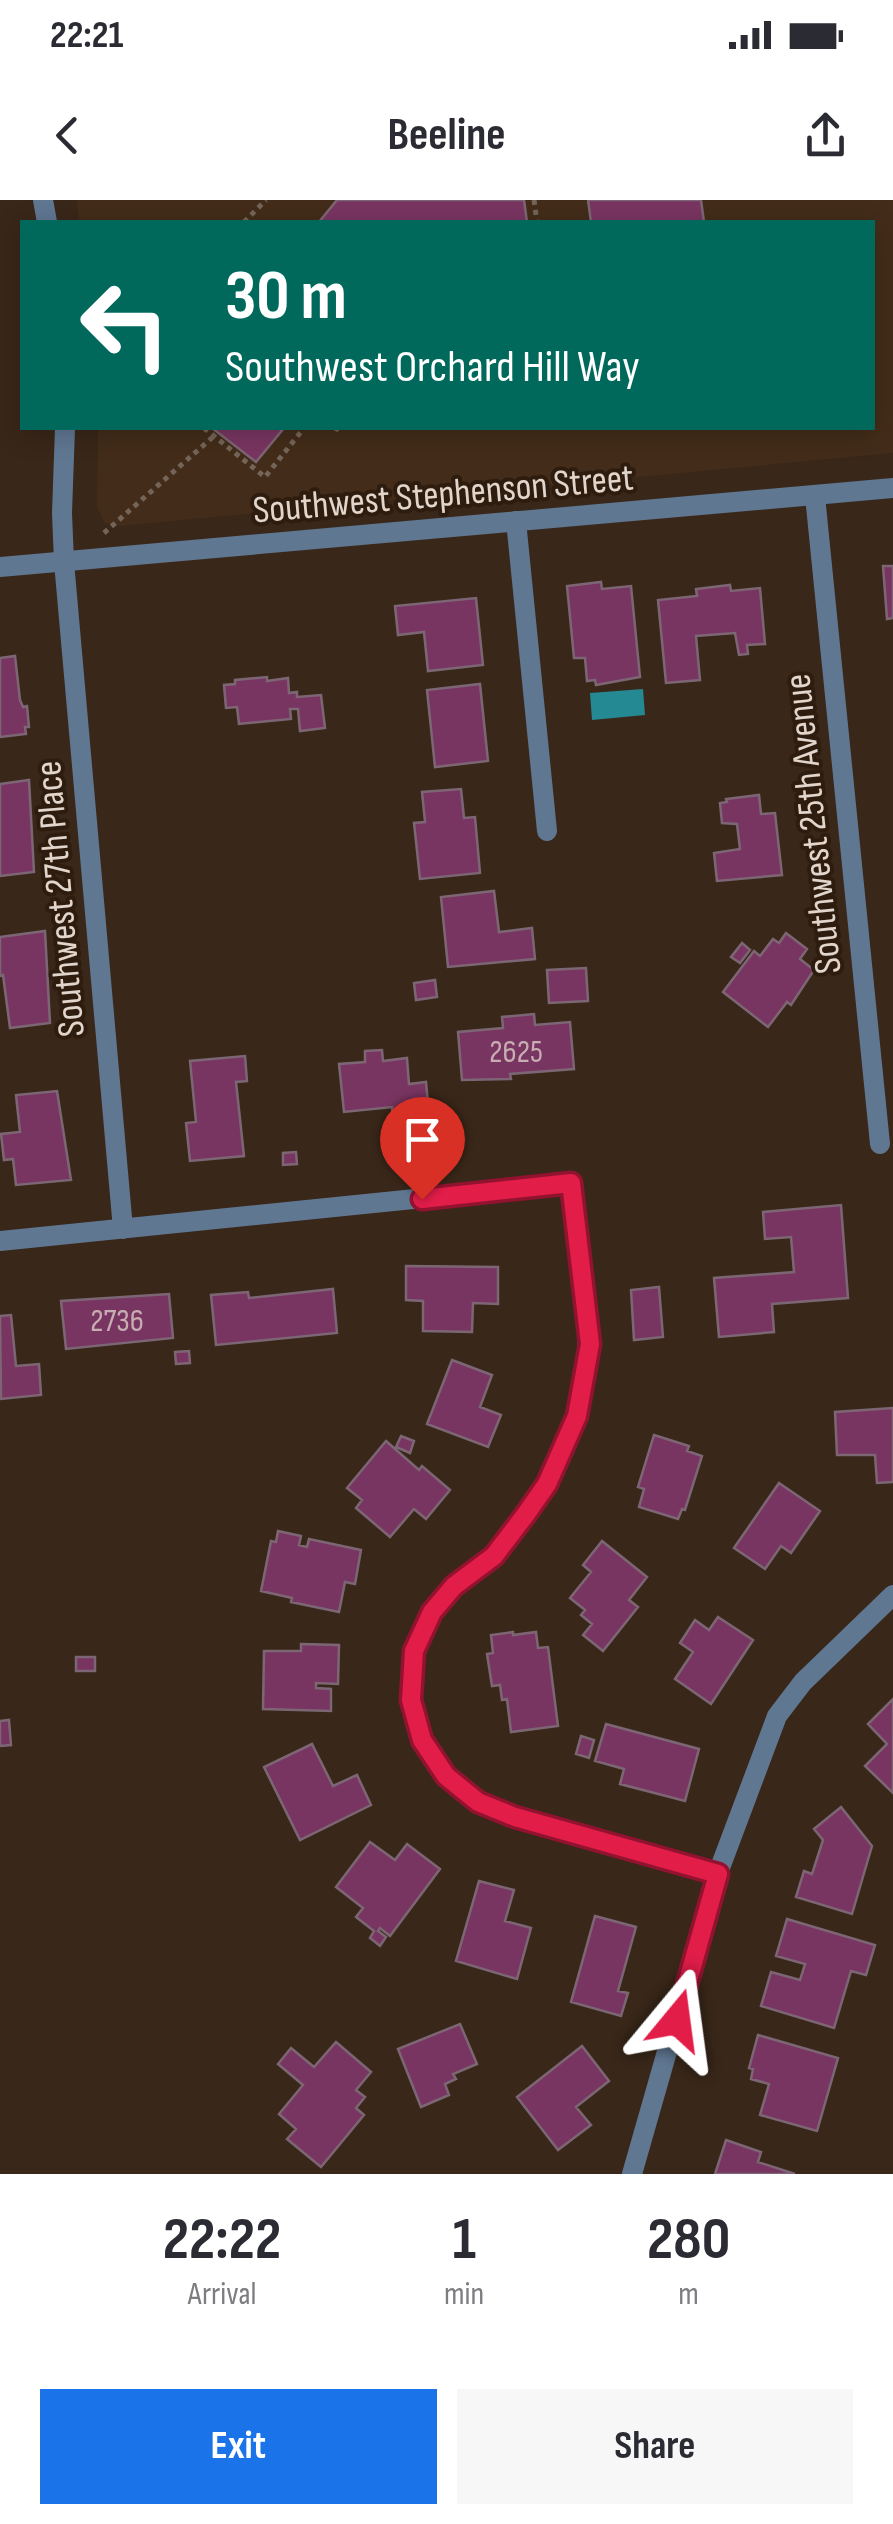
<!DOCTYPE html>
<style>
:root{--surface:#fff;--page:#f7f7f7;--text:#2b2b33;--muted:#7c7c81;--accent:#1a73e8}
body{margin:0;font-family:"Sofia Sans Condensed",sans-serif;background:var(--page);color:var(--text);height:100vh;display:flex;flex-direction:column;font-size:38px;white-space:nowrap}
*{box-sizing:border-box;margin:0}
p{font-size:32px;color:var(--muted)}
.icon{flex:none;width:55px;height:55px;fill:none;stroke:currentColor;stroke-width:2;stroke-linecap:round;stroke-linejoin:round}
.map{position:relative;height:1974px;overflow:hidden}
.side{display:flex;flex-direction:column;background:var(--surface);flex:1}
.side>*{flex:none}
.top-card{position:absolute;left:20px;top:20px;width:855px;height:210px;border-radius:0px;box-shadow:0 5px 25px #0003;background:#00695c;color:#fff;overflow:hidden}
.pin{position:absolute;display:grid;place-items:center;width:85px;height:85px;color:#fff;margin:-102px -42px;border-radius:50% 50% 50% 0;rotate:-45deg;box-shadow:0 0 10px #0007}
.pin .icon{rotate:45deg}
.me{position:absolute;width:110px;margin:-55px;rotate:16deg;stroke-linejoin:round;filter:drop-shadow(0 0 8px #0008)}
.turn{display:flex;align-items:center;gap:35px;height:210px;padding:0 40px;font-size:45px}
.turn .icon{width:130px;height:130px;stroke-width:2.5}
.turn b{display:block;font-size:70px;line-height:85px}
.eta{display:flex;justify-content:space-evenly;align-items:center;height:170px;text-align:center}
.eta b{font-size:60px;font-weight:700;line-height:70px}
.action{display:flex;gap:20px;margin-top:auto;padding:20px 40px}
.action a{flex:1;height:115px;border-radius:0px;background:var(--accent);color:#fff;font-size:40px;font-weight:700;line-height:115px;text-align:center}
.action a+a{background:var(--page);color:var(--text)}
.status{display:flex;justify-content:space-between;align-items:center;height:70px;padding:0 50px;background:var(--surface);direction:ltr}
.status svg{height:28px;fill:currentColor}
header{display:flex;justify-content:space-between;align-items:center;height:130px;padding:0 40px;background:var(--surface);font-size:45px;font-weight:700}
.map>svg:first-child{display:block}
.built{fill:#432c19}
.water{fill:#258993}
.building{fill:#793561;stroke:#7d6674;stroke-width:2.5}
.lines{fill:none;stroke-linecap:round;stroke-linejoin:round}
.path{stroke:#756559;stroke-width:5;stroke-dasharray:5 5;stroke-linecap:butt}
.minor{stroke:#607792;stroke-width:20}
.tertiary{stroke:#607792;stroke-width:20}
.route-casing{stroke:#92132f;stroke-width:25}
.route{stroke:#e11d48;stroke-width:18}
.labels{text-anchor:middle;stroke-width:8;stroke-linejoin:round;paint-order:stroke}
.number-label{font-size:32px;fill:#c7adb1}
.street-label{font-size:38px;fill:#e1d5cc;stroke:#2e1d0f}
</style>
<div class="status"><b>22:21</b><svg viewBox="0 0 49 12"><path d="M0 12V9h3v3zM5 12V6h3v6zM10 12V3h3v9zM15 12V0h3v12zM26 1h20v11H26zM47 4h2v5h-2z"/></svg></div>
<header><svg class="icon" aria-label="back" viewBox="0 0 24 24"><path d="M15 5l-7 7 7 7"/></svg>Beeline<svg class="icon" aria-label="share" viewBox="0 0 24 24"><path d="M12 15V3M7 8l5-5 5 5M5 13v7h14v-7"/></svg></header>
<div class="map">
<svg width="893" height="1974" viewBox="0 0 893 1974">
<rect width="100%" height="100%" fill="#392719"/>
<path class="built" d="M77 0H893V253L119 326 105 323 97 307 98 228H872V22H79Z"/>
<path class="water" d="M643 489 645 515 592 520 590 493Z"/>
<path class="building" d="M337 0H524L527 22H319Z
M588 0H701L704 22H591Z
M212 228H284L256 262Z
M883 366H893V418L887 419Z
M601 382 602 389 631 386 640 477 596 485 595 480 587 481 585 458H574L567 386Z
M730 385 731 391 760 388 765 444 747 445 748 454 739 455 735 433 696 436 700 480 666 483 658 400 697 396 696 389Z
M476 398 483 465 428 471 424 432 398 435 395 406Z
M15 456 20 500 23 507 27 506 29 527H25L26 534 0 537V458Z
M267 477V481L288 478 289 493 297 492V497L321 495 325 528 300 531 298 509H290L291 519 239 524 237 507 226 508 224 485 235 484V480Z
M480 484 488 561 435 567 427 490Z
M29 580 34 672 0 676V584Z
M461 589 464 618 475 617 480 673 420 679 414 623 425 622 422 592Z
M759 595 761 614 775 613 782 675 717 681 714 653 740 649 737 624 722 623 720 603 727 602 726 599Z
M494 691 499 732 532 728 535 759 448 767 441 697Z
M45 731 50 823 10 828 3 775 0 776V737Z
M786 733 807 749 800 759 814 770 791 805 787 802 768 827 723 792 754 751 760 756 773 739 779 743Z
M742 743 750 750 740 763 731 757Z
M586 768 588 801 549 803 547 770Z
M435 780 437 797 416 800 414 783Z
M534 814 535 825 570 822 574 869 510 874 511 879 462 880 458 832 503 828 502 817Z
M382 850 383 861 407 858 409 884 426 882 430 926 394 930 392 907 344 912 339 864 365 862V851Z
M245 856 247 881 236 882 244 956 190 961 186 923 196 922 190 861Z
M57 891 71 980 16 985 13 959 4 960 1 934 20 932 16 895Z
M296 952 297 964 283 965V953Z
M841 1005 848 1098 772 1104 774 1132 719 1137 714 1078 794 1072 791 1037 765 1039 763 1012Z
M406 1066 498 1067V1104L473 1103 472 1132 423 1131V1101L406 1100Z
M659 1087 663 1137 634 1140 631 1090Z
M333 1089 337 1133 216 1145 211 1095 248 1092 249 1098Z
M169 1094 173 1138 66 1149 61 1101Z
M11 1115 16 1166 39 1164 41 1195 1 1199 0 1116Z
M189 1151 190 1163 176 1164 175 1152Z
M452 1160 492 1175 480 1207 501 1215 488 1247 427 1224Z
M893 1208V1282L877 1283 875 1255H837L835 1212Z
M654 1235 689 1246 687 1251 702 1256 685 1310 682 1309 678 1319 639 1307 644 1289 638 1287Z
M401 1236 414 1241 410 1253 396 1247Z
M386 1241 419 1270 422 1266 450 1290 426 1319 414 1309 390 1337 356 1308 362 1300 347 1288Z
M779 1283 820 1311 791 1353 781 1346 765 1369 734 1348Z
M278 1331 301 1336 299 1345 307 1347 309 1339 361 1350 355 1384 345 1382 339 1412 291 1402 292 1398 261 1391 271 1341 276 1342Z
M602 1341 647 1377 629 1400 638 1407 603 1451 583 1435 592 1424 581 1415 585 1410 570 1398 591 1372 583 1365Z
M718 1417 753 1440 711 1504 675 1479 693 1452 680 1443 695 1420 709 1430Z
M513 1432V1435L536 1432 538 1448 548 1447 558 1526 511 1532 507 1499 502 1500 500 1485 492 1486 487 1454 493 1453 491 1435Z
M301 1444 339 1445 338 1484 316 1483V1488L331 1489V1511L263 1509 264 1451H301Z
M76 1457H95V1471H76Z
M893 1499V1593L865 1566 887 1544 868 1524Z
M9 1520 11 1545 0 1546V1521Z
M606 1524 699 1549 685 1601 620 1584 624 1569 595 1561Z
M581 1536 594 1540 589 1558 576 1554Z
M312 1544 333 1586 357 1575 371 1605 300 1640 264 1567Z
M841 1607 872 1646 852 1714 796 1697 804 1671 812 1674 823 1640 814 1629Z
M370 1642 395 1660 407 1644 440 1669 390 1736 380 1728 378 1731 386 1737 380 1746 370 1738 374 1731 356 1717 363 1708 336 1687Z
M479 1681 514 1690 505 1721 531 1728 517 1779 456 1761Z
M595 1716 636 1727 618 1791 628 1793 621 1816 571 1802Z
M787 1719 875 1745 866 1775 851 1771 834 1828 761 1806 771 1772 800 1780 805 1764 776 1756Z
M460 1824 477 1864 453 1874 456 1879 445 1884 449 1895 421 1907 398 1849Z
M758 1835 838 1858 817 1931 760 1915 769 1884 751 1879 753 1869 749 1868Z
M336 1842 371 1872 356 1890 365 1897 356 1908 364 1915 321 1967 287 1939 296 1929 279 1914 303 1885 278 1864 291 1848 314 1867Z
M582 1846 609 1881 576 1907 591 1925 558 1950 517 1897Z
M726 1940 761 1952 758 1962 795 1974H715Z"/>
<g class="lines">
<path class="path" d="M534 0 537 22
M244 22 266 0
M204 228 265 277 304 228
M335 228 339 230
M438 228V229
M104 333 214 236"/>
<path class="minor" d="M43 0 47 22
M65 228 62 313 64 362 123 1029
M815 296 880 944
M516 321 547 631
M0 1041 571 983C580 1060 600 1141 577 1217 561 1267 531 1315 496 1353 477 1374 451 1386 434 1409 417 1433 414 1460 412 1488 409 1533 441 1579 478 1601 503 1617 536 1623 564 1631 615 1645 667 1659 718 1673
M632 1974 718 1673 777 1516 803 1482 893 1395"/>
<path class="tertiary" d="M0 367 893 288"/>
</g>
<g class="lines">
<defs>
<path id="route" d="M422 999 571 983 590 1144 577 1216 547 1284 526 1314 494 1356 454 1386 432 1412 414 1451 411 1500 422 1540 446 1576 478 1602 515 1617 718 1674 677 1820"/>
</defs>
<use href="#route" class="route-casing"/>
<use href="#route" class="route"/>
</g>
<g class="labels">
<g class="number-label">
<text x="516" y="862">2625</text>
<text x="117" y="1131">2736</text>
</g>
<g class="street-label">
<text transform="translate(443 293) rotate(-5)" y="13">Southwest Stephenson Street</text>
<text transform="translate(812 624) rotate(-96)" y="13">Southwest 25th Avenue</text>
<text transform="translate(59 699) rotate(-95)" y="13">Southwest 27th Place</text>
</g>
</g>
</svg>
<div class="pin" style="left:422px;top:999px;background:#d93025"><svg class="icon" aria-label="arrive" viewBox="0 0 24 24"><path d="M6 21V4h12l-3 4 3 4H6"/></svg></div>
<svg class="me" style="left:677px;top:1820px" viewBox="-20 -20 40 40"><path d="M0-17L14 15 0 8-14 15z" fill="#e11d48" stroke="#fff" stroke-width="4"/></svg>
<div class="top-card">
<div class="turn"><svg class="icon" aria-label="left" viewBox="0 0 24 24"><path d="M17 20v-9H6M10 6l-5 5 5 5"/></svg><div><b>30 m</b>Southwest Orchard Hill Way</div></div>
</div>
</div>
<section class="side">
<div class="eta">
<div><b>22:22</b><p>Arrival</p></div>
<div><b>1</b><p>min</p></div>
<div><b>280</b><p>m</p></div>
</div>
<div class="action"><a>Exit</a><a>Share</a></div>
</section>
